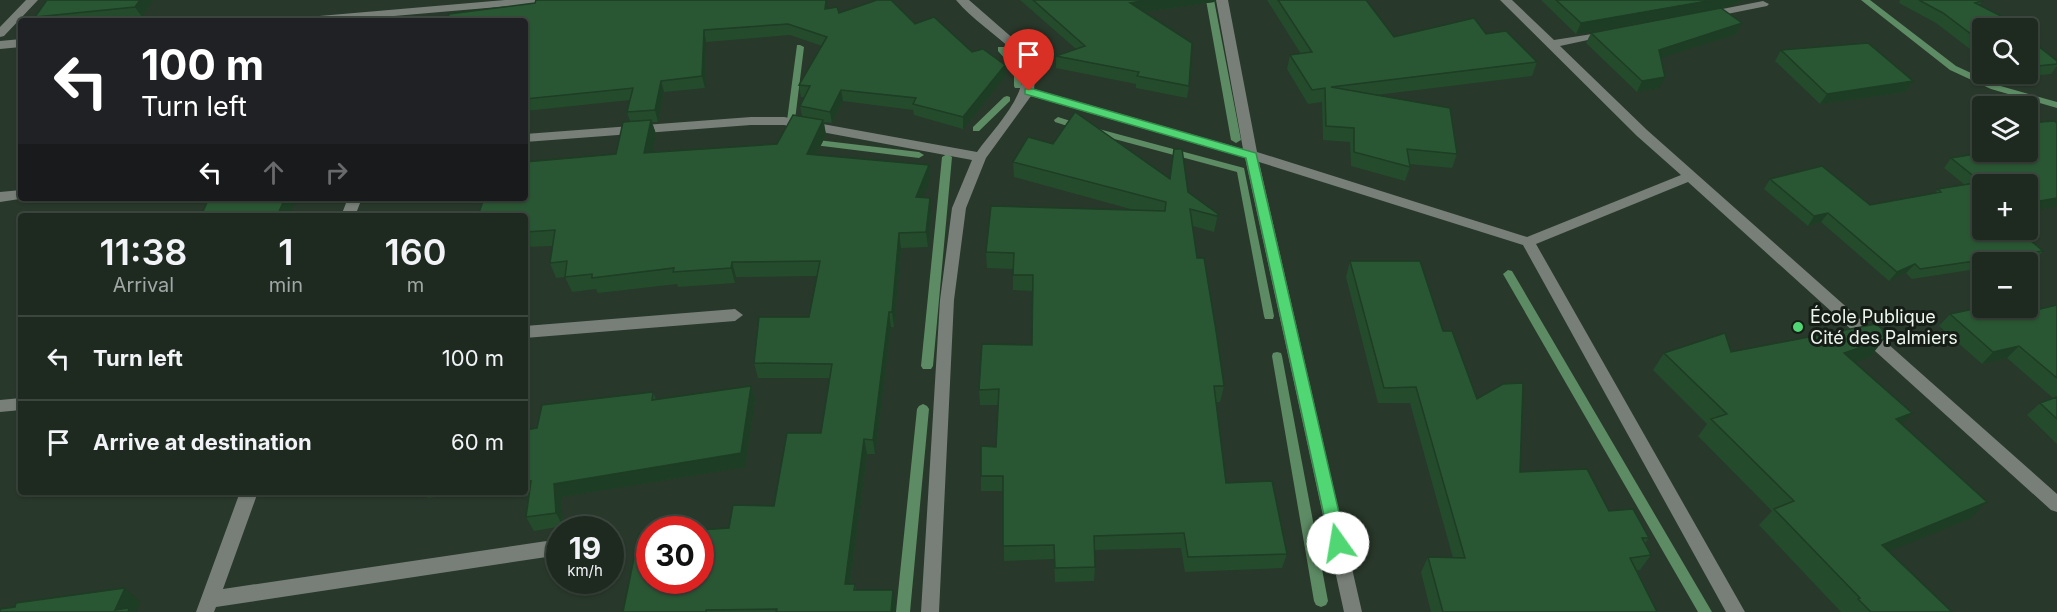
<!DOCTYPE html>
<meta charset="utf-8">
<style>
:root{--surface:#1e2a20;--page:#2b362d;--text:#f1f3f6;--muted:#a1a7a5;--line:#3c463e}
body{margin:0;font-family:Inter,sans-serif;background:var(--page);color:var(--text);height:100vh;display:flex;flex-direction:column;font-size:22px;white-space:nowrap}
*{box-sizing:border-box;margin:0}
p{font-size:20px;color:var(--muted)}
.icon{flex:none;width:33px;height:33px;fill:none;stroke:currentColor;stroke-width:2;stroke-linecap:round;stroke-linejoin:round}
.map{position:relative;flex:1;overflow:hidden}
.sheet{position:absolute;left:18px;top:213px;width:510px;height:282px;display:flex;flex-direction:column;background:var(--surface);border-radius:6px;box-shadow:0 2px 4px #0004,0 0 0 2px var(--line)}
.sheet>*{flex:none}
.banner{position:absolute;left:18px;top:18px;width:510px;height:183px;border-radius:6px;box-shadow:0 2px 4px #0004,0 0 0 2px var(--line);background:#202124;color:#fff;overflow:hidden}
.buttons{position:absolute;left:1972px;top:18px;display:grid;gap:12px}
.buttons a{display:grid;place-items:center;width:66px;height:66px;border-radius:6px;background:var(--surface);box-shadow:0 2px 4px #0004,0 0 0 2px var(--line);font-size:30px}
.speed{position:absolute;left:546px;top:516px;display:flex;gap:12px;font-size:30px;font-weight:700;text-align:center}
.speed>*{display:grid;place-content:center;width:78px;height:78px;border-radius:50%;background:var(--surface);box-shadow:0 2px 4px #0004,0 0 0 2px var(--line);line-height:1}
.speed small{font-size:15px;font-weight:400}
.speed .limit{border:9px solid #d22;background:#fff;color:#111}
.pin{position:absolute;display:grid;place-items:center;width:51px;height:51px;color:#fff;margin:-62px -26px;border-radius:50% 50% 50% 0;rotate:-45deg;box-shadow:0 0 6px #0007}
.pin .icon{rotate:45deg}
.me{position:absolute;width:66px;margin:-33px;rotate:347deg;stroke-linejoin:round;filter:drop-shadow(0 0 4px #0008)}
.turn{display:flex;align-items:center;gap:21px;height:126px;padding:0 24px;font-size:27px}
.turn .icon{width:78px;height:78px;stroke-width:2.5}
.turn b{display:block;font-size:42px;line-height:51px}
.lanes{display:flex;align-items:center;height:57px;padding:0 24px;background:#0003;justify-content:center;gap:30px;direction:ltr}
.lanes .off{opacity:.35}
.eta{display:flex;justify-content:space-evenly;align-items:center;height:102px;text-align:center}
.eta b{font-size:36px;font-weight:600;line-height:42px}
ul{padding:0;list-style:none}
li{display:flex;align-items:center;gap:18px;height:84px;padding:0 24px;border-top:2px solid var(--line)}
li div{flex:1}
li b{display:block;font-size:22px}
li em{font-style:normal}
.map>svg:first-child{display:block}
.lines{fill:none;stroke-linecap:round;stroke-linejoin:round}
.stream{fill:#5d8b64;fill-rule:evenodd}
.minor{fill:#777f78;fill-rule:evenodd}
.wall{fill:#244b2c;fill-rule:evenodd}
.shaded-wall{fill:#1d3d24}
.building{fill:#2a5733;stroke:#1d3d24;stroke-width:1.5}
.route{fill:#51d674;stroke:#358b4b;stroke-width:1.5}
.poi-dot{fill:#51d674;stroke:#161d17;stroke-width:2}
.labels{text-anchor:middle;stroke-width:6;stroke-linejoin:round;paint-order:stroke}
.poi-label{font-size:18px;fill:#ecf6ed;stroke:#161d17;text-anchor:start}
</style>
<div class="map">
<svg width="2057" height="612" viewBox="0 0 2057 612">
<rect width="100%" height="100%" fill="#28382a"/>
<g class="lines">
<path class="stream" d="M1206 0H1214L1241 140 1236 143 1231 140Z
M1861 0H1870L1956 66 1997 85 2057 102V108L1991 89 1950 70Z
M797 45H800L804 47 794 128 790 131 786 128Z
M998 47H1004L1022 69 1021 88H1015L1014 86V69L998 51Z
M1007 96 1010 97V101L979 131H973V127L1004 97Z
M1058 117 1083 125 1084 127 1080 130 1055 122 1054 120Z
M1095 128 1244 168 1274 316 1273 319H1265L1264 316 1237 172 1092 133 1091 131Z
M809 139 919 152 924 155 919 158 806 144 804 142Z
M947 154 952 157 933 366 931 369H923L921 366 942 157Z
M1508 270 1512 271 1712 612H1698L1503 274Z
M1277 352 1281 353 1282 356 1328 601 1326 605 1321 607 1316 605 1314 601 1272 356 1273 353Z
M923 404 927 406 929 409 910 612H896L917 409 919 406Z"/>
<path class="minor" d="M26 0H38L4 36 0 37V27Z
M505 0H551L545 3 336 21H290L296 18Z
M956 0H969L1023 47 1036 69 1034 89 1243 149 1216 0H1228L1257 152 1527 237 1681 175 1637 136 1500 0H1512L1554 40 1611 31V35L1560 46 1647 130 2057 494V512L2051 510 1688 182 1536 244 1745 612H1726L1523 245 1259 162 1362 612H1344L1245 158 1031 96 986 158 966 208 954 300 939 612H921L940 300 952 208 972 160 784 125H751L525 142V134L751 117H784L977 152C996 125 1044 81 1012 50 994 33 972 19 956 0Z
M1763 1 1769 4 1767 6 1707 18 1701 15 1707 12Z
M21 39V47L0 49V41Z
M21 190V198H26L0 202V192Z
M348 198H362L355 216H341Z
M735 309 743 315 735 321 525 338V326Z
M21 398V410L0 412V400Z
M240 492H258L223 589 560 539V555L216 607 214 612H196Z"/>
</g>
<path class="wall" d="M47 0H153L142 17 98 21H38L35 17Z
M1020 0H1215L1214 2 1144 12 1189 86 1187 98 1136 88V84L1056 68V56L1076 49Z
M1267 0H1366L1394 37 1486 34 1537 62 1532 76 1376 95 1457 154 1452 168 1409 164 1410 167 1405 181 1351 166 1350 142 1323 140 1322 102 1308 104 1287 69 1290 55 1301 54Z
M1541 0H1743L1731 6 1576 34Z
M1900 0H1980L1982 1 1979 6 1983 28V59L1936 23 1899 3Z
M827 9 839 13 915 24 972 52 1005 77 963 129 914 115 913 110 843 101 832 123 824 122 826 135 816 155 929 165 930 179 923 197 931 212 928 247 901 248 894 327H891L875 454H867L850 584H855L856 590 896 604 895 612H623L729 528 774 506 821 433 830 378H758L754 363 809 317 817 276 736 277 735 283 678 287 677 284 598 293 596 289 572 292 565 277 556 278 550 263 553 246 525 247V216L616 154 630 121 627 112 630 100 525 111V21ZM790 35 822 46 799 85 801 97H805L800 106 802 116 777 144 652 152 656 134 652 122H658L664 92 705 88 706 42Z
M1742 23 1736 34 1660 58 1659 88 1637 92 1586 43 1591 33Z
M2028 38 2057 61V66L2051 74 2007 78 2001 74H2028Z
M1781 50 1913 81 1905 92 1820 104 1775 61Z
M2057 123V206L2028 212V184L1983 230 2043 251 2034 261 2022 262H1983V268L1912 279 1906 273 1889 281 1821 222 1808 226 1764 189 1770 179 1870 205 1935 193 1938 189 1965 185 1944 168 1951 158 2028 152Z
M1013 162 1188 192 1218 214 1214 232 1193 226 1197 258 1224 386 1220 402H1216L1226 483 1287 554 1282 568 1185 572 1181 548 1094 550 1095 567 1094 581 1055 582 1054 559 1004 561 1003 491H981V476L996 447 998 405H980L979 390 1032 345 1033 291 1013 290V269L987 268 986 252 1134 210 1014 177Z
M1350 261 1443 331 1477 399 1520 472 1609 511 1649 538 1645 543 1651 555 1640 570H1637L1657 612H1431L1421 572 1428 557 1453 558 1410 403H1378L1346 277Z
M2057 305V444L2027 415 2040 403 2053 398 2007 358 1982 364 1939 326 1950 314 2016 315Z
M1884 339 1870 357 1854 362 1912 413 1901 424 1969 519 1889 551 1952 612H1841L1759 525 1772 511 1698 436 1707 424 1653 370 1664 353 1731 352Z
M751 386 755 400 745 467 561 497 563 526 534 531 526 517 529 496 521 497 518 492H525V430L537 428 653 392 656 399Z
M424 492H469L428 498Z"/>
<path class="shaded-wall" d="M140 0H153L142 17 135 7Z
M826 0H828L827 20 825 9Z
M1148 0H1215L1214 2 1129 14 1130 3Z
M1713 0H1743L1731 6 1576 34 1581 23Z
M1742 23 1736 34 1654 60 1659 50Z
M704 30 706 42 705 88 702 76Z
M1005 65V77L963 129V117Z
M1665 77 1659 88 1637 92 1642 81Z
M661 81 664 92 658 122 655 110Z
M1913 81 1905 92 1820 104 1827 94Z
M841 90 843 101 832 123 830 112Z
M651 120 656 134 649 168 644 153Z
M823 120 826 135 809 169 807 154Z
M929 165 930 179 918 212 916 197Z
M285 198H299L292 208 289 216H277Z
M930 198 931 212 928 247 926 232Z
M2057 198V206L2028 212V203Z
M1828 213 1821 222 1808 226 1814 216Z
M899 233 901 248 894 327 892 312Z
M732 262 736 277 735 283 731 268Z
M1915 264 1906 273 1889 281 1897 272Z
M889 312 891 327 875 454 873 440Z
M1884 339 1870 357 1830 371 1844 353Z
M2019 346 2007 358 1982 364 1993 352Z
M751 386 755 400 745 467 561 497 563 526 556 513 554 484Z
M1912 413 1896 430V419Z
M864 439 867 454 848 598 845 584Z
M1987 502 1969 519 1865 561 1882 545Z
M125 588 140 602 136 612H118L115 610Z
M893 590 896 604 895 612H891Z"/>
<path class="building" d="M47 0H140L135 7 35 17Z
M536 0H826L825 9 837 7 839 13 877 0H891L915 24 934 17 972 52 983 49 1005 65 963 117 913 104 916 98 841 90 830 112 800 106 810 86 799 85 827 37 788 24 704 30 702 76 661 81 655 110 627 112 633 88 525 99V21H447L449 14 535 3Z
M1033 0H1148L1130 3 1192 43 1189 86 1137 76 1139 72 1056 56 1085 46Z
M1278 0H1366L1394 37 1474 18 1486 34 1506 31 1537 62 1331 87 1450 108 1457 154 1407 149 1410 167 1354 152V128L1326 126 1325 88 1312 90 1290 55 1312 52Z
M1556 0H1713L1581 23Z
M1919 0H1980L1982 1 1975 3 2003 17 2017 28H1983V43L1943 13Z
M1721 8 1742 23 1659 50 1665 77 1642 81 1591 33Z
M2028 38 2057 61V64L2028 67Z
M1868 43 1913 81 1827 94 1781 50Z
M1075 112 1170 179 1174 149H1182L1188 192 1218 214 1217 216 1190 209 1197 258H1204L1216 331 1224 386H1214L1226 483 1272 481 1287 554 1188 557 1184 533 1094 536 1095 567 1055 568 1054 545 1003 546V476H981V446L996 447 999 389 979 390 982 344 1032 345 1033 275H1013L1014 253 986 252 991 206 1165 211 1166 202 1013 162 1028 137 1053 144Z
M793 115 823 120 807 154 929 165 916 197 930 198 926 232 899 233 892 312H889L873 440 864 439 845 584H855L854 590H893L891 612H776L777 609 706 610V612H623L639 534 650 533V580H700V530L729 528 733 505 774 506 787 433H821L832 364 754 363 759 317H809L820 261 732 262 731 268 673 272 674 268 592 278V274L565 277 567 261 550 263 555 230 525 232V216H478L484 198H525V162L616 154 623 122 651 120 644 153 777 144Z
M2054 121 2057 123V198L2028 203V184H1983V230H2018L2043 251 1920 269 1915 264 1897 272 1828 213 1814 216 1770 179 1822 166 1870 205 1941 192 1938 189 1981 182 1951 158 1988 152H2028V123Z
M209 198H285L277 216H201Z
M1350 261H1420L1443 331H1452L1477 399 1503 384 1523 383 1520 472 1587 469 1609 511 1633 509 1649 538H1642L1651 555 1630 558 1657 612H1443L1428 557 1465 558 1416 387 1384 388Z
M2057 305V378L2019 346 1993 352 1950 314 1983 307 2007 308 2016 315Z
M1876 324 1882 329 1884 339 1844 353 1912 413 1896 419 1987 502 1882 545 1952 612H1871L1858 599 1860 598 1774 509 1794 501 1711 419 1727 414 1664 353 1725 333 1731 352Z
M751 386 741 453 554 484 556 513 526 517 531 481 525 482V430L537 428 542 405 653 392 652 400Z
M2057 397V419L2040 403Z
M125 588 115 610 129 608 128 612H0V609L15 607 16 603Z"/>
<path class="route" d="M1025 89H1033L1256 153 1346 543 1344 549 1338 551 1332 549 1330 543 1246 158 1025 94Z"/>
<circle class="poi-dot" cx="1798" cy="327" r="6"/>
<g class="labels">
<g class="poi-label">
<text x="1810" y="323">École Publique<tspan x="1810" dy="21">Cité des Palmiers</tspan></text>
</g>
</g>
</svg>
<div class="buttons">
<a><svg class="icon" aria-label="search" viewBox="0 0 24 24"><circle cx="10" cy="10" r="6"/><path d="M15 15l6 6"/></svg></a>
<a><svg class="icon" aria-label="layers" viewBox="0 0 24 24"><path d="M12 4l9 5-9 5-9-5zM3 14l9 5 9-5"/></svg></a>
<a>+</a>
<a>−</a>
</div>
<div class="speed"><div>19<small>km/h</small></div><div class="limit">30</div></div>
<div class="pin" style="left:1029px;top:91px;background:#d93025"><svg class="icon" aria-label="arrive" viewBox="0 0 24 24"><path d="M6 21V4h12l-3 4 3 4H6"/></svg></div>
<svg class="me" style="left:1338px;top:543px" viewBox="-20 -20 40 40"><circle r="19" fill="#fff"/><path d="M0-13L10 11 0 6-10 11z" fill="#51d674"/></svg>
<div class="banner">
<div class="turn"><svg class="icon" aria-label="left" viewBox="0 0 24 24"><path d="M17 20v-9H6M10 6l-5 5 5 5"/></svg><div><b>100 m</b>Turn left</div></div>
<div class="lanes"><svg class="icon" aria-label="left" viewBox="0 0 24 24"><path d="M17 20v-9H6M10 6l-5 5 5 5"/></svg><svg class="icon off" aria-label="ahead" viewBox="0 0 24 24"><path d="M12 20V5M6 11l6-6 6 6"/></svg><svg class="icon off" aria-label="right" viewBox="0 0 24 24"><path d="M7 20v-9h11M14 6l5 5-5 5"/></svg></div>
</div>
<section class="sheet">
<div class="eta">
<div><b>11:38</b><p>Arrival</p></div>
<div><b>1</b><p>min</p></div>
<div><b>160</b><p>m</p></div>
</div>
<ul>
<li><svg class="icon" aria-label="left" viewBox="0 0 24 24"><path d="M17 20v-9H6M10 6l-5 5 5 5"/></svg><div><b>Turn left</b></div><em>100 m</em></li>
<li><svg class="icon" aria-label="arrive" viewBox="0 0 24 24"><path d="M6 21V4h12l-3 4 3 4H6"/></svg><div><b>Arrive at destination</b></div><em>60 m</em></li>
</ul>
</section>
</div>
